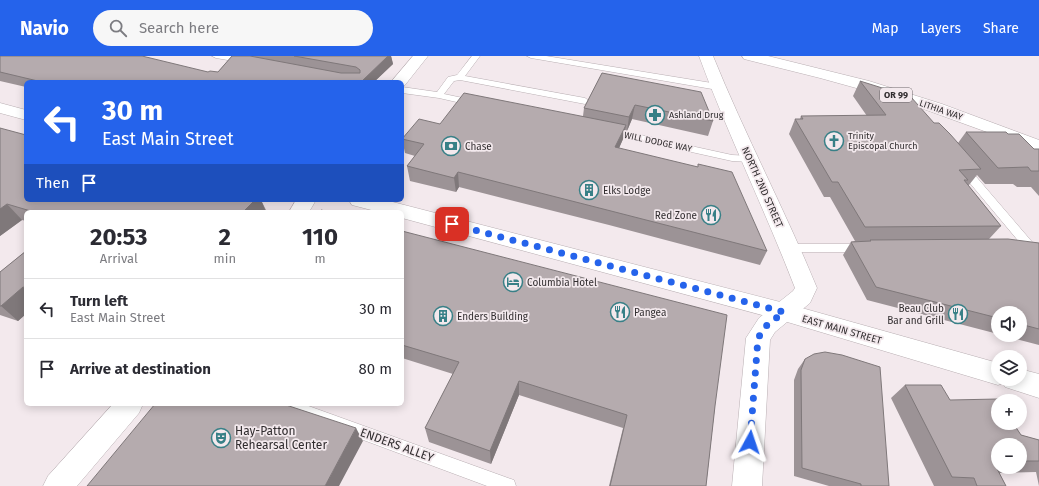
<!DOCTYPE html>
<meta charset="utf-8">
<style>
:root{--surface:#fff;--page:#f7f7f7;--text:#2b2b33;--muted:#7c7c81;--line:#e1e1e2;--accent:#2563eb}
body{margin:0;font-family:"Fira Sans",sans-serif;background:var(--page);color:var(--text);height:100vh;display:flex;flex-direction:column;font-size:15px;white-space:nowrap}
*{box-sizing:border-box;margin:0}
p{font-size:13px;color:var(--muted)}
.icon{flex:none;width:22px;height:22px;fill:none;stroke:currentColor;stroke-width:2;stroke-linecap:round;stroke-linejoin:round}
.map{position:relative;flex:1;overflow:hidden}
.drawer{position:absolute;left:24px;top:154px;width:380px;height:196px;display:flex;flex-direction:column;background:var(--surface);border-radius:6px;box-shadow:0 2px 10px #0003}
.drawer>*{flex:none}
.hud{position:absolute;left:24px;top:24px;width:380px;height:122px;border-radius:6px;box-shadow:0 2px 10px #0003;background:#2563eb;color:#fff;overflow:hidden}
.fabs{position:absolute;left:991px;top:250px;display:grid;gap:8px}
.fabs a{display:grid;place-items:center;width:36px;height:36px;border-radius:50%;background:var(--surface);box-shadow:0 2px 10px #0003;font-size:20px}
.pin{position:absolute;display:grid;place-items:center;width:34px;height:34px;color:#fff;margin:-17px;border-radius:8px;box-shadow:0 2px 6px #0006}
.me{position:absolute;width:44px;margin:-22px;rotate:5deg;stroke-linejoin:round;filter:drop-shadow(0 0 3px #0008)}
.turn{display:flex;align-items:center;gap:14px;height:84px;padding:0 12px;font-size:18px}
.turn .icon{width:52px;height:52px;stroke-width:2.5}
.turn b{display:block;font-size:28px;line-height:34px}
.then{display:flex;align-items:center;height:38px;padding:0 12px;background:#0003;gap:8px;font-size:15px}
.eta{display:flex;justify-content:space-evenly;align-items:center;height:68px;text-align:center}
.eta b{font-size:24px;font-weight:700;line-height:28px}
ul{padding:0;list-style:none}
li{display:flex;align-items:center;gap:12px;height:60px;padding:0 12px;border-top:1px solid var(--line)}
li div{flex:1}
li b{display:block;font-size:15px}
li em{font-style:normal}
header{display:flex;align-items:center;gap:24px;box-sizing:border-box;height:56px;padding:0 20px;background:var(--accent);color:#fff}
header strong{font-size:19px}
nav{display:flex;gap:22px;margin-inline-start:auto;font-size:14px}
.search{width:280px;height:36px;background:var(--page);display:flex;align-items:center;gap:10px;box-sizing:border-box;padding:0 14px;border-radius:22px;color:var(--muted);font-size:15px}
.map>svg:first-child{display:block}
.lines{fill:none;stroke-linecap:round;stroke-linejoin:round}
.lane-casing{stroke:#b9afb3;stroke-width:1}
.street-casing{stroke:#b9afb3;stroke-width:1}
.primary-casing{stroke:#b9afb3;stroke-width:1}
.lane{fill:#fff;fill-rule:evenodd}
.street{fill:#fff;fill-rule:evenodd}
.primary{fill:#fff;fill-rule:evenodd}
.wall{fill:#9c9396;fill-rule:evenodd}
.shaded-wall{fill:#7f787a}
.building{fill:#b5abae;stroke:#7f787a}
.route{stroke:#2563eb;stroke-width:7;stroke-dasharray:0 12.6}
.labels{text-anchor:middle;stroke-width:3.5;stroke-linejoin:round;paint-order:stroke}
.shield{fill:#f3e9ed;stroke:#6b6568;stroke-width:1}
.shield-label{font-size:9px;font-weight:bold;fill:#312d2f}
.far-street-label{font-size:9px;fill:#312d2f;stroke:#f3e9ed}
.far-poi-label{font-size:9px;fill:#312d2f;stroke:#f3e9ed;text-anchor:start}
.poi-label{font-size:10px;fill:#312d2f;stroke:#f3e9ed;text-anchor:start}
.street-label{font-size:10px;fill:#312d2f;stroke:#f3e9ed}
.near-poi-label{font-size:12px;fill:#312d2f;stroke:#f3e9ed;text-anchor:start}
.near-street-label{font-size:12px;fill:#312d2f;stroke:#f3e9ed}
</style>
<header>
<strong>Navio</strong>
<div class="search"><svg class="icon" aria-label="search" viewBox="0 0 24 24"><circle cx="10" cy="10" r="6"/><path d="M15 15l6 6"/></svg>Search here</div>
<nav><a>Map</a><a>Layers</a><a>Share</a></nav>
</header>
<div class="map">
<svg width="1039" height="430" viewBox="0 0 1039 430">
<rect width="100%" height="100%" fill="#f3e9ed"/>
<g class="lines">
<defs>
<path id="lane" d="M212 0H230L248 3 249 5 245 7 216 2Z
M472 0H480L465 20 585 42 589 45 585 48 460 24 454 25 444 38 477 45 478 47 477 49 474 50 439 42 402 37V31L437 36 448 21 457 19Z
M527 0H546L718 28 722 31 718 34 531 2Z
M609 72 732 99 750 100 755 103 750 106 732 105 606 77 604 75Z
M963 109 967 110 1033 187 1035 190 1033 193 1029 194 1025 193 959 114 958 112Z
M790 188H863L867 189 869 192 867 195 863 196H790L786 195 784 192 786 189Z
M278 348H303L508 422 514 424 516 430H487L280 353Z"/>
<path id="street" d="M413 0H428L405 29 402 30V26H391Z
M699 0H713C745 79 785 154 817 232L810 247 775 276 770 284 762 430H732L746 282 759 262 793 235 795 232C765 154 728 79 699 0Z
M296 144H316L309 156H289Z
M113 348H143L139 357 77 430H43L48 420Z"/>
<path id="primary" d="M742 0H768L869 25 942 48 1039 84V95L896 43 820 22 744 3Z
M0 47 26 54V64L0 57Z
M349 144H385L784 247 998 307V323H1020V313L1039 318V342L1005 331 1003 327 998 329 784 265 402 162V156H379L352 149Z"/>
</defs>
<use href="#lane" class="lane-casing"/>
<use href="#street" class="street-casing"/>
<use href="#primary" class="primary-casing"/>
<use href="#lane" class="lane"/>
<use href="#street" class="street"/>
<use href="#primary" class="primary"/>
</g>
<path class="wall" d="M0 0 208 16H218L232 0H391L393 8 374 26H26V31L0 25Z
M602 17 713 65 708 80 632 63 627 75H625L623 83 619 92 767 195 760 209 609 169 459 131 456 136 410 125 407 110 415 100 405 97 402 83 583 60 584 52Z
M860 25 934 67 958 87 966 76 1008 78 1034 93H1039V140L1031 131H1017L1013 128H985L977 119 969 129H968L1001 170 989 183 1039 187V289L1000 279H1020V257H998V278L867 244 843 199 851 186 855 185 830 141H824L789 78 795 63H800L801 60H867L853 40Z
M0 72 26 144H261L267 156H26V165L22 164 0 180Z
M402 175 715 350 706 430H609L623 372 519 339 491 408 429 386 425 372 453 318 402 302Z
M26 195V258L18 265 0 259V216Z
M805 303 889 430H829L794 420V324L798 313Z
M905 329 950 344 1021 379 1039 384V430L1036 416 999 417 1006 430H934L891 342ZM998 389H1020V411H998Z"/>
<path class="shaded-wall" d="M388 0H391L393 8 374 26H361Z
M635 49 632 63 627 75 629 61Z
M626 69 623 83 613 106 615 91Z
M458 116 459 131 456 136 454 122Z
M255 144H261L266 156H243Z
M7 148 22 164 0 180V153Z
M23 231 26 234V258L18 265 1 250Z
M519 325V339L491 408 490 395Z
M356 372 363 385 339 430H325Z"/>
<path class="building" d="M0 0H142L208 16 210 15 218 16 232 0H250L341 17H360V14L356 11 294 0H388L361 26H42L0 16Z
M602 17 701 36 713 65 635 49 629 61 584 52Z
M860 25 911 41 934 67H939L950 78 981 113 959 114 968 124H964L1001 170 865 171 838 126H832L795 63H803L801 60 886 59Z
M464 37 626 69 615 91 698 111V108L732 116 767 195 611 155 458 116 454 122 407 110 424 88 402 83 419 63 440 68Z
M0 72 26 79V144H255L243 156H34L7 148 0 153Z
M966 76H1006L1008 78H1019L1034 93H1039V115H1031L1028 111 998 112Z
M321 154 329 156H319Z
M402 175 727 259 715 350 706 430H610L627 359 519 325 490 395 425 372 459 306 402 289Z
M1008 183 1039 187V273L1020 268V257H998V262L876 231 851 186 871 185 870 184Z
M26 195V232L23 231 1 250H0V216Z
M825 296 842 299 880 311 889 430H861V428L802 412 801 314 805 303 814 298Z
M905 329H941L950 344 998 343 999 345H998V367H1013L1021 379 1039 384V405H1020V389H998V405H993L1006 430H977L974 422 952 421Z
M155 348H283L356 372 325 430H87Z"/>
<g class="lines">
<path class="route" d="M452 168 784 256 767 269 758 282 750 386"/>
</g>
<defs>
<symbol id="pharmacy-ring" viewBox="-11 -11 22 22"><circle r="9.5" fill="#f3e9ed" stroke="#388087" stroke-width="1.5"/><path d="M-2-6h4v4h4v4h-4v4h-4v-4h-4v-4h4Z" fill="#388087"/></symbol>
<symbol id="church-ring" viewBox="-11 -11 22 22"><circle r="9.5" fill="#f3e9ed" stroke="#388087" stroke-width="1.5"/><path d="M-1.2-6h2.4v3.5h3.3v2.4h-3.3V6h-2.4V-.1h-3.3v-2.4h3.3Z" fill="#388087"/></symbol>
<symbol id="bank-ring" viewBox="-11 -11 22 22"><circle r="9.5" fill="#f3e9ed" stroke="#388087" stroke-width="1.5"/><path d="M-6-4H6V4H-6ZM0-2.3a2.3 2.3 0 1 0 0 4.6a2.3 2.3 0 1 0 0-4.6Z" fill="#388087"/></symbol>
<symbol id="building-ring" viewBox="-11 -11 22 22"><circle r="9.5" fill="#f3e9ed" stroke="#388087" stroke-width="1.5"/><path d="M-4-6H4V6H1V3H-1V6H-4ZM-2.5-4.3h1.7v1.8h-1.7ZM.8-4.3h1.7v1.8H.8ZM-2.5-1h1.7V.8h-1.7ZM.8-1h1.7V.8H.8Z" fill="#388087"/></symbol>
<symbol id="restaurant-ring" viewBox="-11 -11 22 22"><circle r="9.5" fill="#f3e9ed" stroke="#388087" stroke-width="1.5"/><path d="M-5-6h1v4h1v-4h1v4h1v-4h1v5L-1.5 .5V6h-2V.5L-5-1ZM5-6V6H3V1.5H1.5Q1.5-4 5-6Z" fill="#388087"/></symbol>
<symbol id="hotel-ring" viewBox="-11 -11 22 22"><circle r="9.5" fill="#f3e9ed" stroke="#388087" stroke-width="1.5"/><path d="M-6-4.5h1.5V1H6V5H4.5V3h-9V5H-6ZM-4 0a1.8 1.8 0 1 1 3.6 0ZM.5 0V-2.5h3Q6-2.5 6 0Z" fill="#388087"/></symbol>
<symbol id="theatre-ring" viewBox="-11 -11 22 22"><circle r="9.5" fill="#f3e9ed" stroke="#388087" stroke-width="1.5"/><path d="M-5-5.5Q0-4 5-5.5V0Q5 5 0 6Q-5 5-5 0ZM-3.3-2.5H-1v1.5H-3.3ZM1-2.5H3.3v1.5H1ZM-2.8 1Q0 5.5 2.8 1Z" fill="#388087"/></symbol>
</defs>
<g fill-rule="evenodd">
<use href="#pharmacy-ring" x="644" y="48" width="22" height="22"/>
<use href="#church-ring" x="823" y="74" width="22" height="22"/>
<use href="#bank-ring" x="440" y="79" width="22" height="22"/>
<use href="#building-ring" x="578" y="123" width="22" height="22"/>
<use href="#restaurant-ring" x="700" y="148" width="22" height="22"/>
<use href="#hotel-ring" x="502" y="215" width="22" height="22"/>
<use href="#restaurant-ring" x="609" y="245" width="22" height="22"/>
<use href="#restaurant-ring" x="947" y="247" width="22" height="22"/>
<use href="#building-ring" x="432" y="249" width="22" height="22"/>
<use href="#theatre-ring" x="210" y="371" width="22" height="22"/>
</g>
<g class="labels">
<rect class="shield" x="880" y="32" width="32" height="14" rx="3"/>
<g class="shield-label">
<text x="896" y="42">OR 99</text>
</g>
<g class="far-street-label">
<text transform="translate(941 54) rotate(19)" y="3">LITHIA WAY</text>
<text transform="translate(658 86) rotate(12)" y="3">WILL DODGE WAY</text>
</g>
<g class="far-poi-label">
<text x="669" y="62">Ashland Drug</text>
<text x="848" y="83">Trinity<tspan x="848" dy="10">Episcopal Church</tspan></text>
</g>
<g class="poi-label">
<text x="465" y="94">Chase</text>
<text x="603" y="138">Elks Lodge</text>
<text x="697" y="163" text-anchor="end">Red Zone</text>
<text x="527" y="230">Columbia Hotel</text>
<text x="944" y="256" text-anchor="end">Beau Club<tspan x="944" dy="12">Bar and Grill</tspan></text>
<text x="634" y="260">Pangea</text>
<text x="457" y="264">Enders Building</text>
</g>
<g class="street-label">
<text transform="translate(763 131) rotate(66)" y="4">NORTH 2ND STREET</text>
<text transform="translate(842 273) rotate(16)" y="4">EAST MAIN STREET</text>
</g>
<g class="near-poi-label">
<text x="235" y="379">Hay-Patton<tspan x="235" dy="14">Rehearsal Center</tspan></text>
</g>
<g class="near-street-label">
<text transform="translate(397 389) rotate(20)" y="4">ENDERS ALLEY</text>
</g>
</g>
</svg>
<div class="fabs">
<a><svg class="icon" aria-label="sound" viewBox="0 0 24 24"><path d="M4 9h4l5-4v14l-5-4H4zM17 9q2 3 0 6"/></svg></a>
<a><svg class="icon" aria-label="layers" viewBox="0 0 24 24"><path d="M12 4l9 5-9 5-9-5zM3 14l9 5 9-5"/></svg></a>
<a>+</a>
<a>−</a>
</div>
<div class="pin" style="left:452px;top:168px;background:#d93025"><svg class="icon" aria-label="arrive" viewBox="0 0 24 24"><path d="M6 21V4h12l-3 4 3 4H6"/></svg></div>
<svg class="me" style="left:750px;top:386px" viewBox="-20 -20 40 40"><path d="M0-17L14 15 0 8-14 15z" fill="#2563eb" stroke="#fff" stroke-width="4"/></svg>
<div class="hud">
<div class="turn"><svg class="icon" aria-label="left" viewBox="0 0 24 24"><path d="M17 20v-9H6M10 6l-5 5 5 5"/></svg><div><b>30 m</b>East Main Street</div></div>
<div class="then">Then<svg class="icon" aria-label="arrive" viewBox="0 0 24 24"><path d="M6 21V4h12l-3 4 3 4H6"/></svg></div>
</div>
<section class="drawer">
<div class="eta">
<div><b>20:53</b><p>Arrival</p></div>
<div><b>2</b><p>min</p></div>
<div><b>110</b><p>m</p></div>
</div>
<ul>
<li><svg class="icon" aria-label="left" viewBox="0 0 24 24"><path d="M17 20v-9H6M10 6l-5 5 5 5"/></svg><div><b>Turn left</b><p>East Main Street</p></div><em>30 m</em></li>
<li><svg class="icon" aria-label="arrive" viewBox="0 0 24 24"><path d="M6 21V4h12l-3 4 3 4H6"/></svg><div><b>Arrive at destination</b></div><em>80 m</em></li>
</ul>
</section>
</div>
